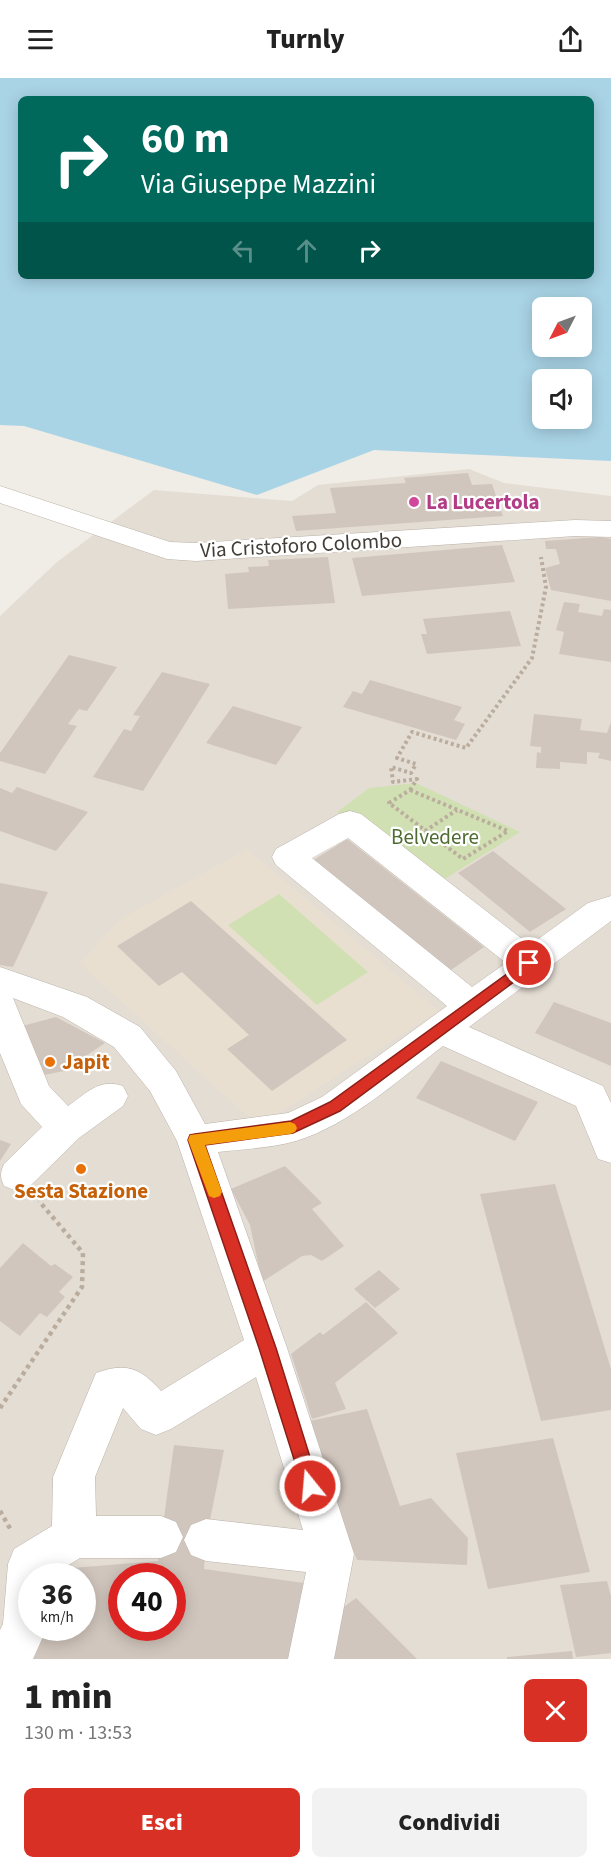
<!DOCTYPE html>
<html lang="it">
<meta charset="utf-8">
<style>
:root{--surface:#fff;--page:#f2f2f2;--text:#222;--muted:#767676;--accent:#d93025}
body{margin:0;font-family:"Source Sans 3",sans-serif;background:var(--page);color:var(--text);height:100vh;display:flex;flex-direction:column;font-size:22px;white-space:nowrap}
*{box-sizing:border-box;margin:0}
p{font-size:20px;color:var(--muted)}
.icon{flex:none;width:33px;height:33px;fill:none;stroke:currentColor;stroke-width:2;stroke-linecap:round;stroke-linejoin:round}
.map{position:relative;height:1581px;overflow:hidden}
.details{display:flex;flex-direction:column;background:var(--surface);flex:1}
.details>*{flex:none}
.guide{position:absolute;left:18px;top:18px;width:576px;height:183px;border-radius:9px;box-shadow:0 3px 15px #0003;background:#00695c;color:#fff;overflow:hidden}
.needle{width:39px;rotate:228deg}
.buttons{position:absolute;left:532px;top:219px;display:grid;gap:12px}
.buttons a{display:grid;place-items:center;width:60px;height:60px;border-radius:9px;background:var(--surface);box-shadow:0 3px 15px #0003;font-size:30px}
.speed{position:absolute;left:18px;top:1485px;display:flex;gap:12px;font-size:30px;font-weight:700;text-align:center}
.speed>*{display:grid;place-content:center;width:78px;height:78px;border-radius:50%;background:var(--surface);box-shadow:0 3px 15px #0003;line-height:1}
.speed small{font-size:15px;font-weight:400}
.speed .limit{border:9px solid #d22;background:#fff;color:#111}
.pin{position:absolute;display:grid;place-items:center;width:51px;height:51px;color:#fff;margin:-26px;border:3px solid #fff;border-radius:50%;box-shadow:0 2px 6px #0007}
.me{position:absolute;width:66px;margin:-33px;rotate:343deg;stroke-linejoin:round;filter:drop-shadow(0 0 4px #0008)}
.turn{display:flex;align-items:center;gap:21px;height:126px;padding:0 24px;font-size:27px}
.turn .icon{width:78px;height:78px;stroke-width:2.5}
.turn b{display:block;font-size:42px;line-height:51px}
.lanes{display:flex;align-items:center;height:57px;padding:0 24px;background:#0003;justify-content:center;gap:30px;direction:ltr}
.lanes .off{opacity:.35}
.round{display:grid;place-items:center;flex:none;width:63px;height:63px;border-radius:9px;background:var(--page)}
.summary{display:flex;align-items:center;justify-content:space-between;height:102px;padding:0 24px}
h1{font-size:36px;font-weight:800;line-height:45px}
.cta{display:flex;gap:12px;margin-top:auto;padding:12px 24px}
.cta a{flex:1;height:69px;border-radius:9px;background:var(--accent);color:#fff;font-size:24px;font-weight:800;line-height:69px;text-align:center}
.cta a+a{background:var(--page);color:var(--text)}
header{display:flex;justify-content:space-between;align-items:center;height:78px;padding:0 24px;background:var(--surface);font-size:27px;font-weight:800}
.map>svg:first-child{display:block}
.residential{fill:#e4ddd4;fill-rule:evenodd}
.education{fill:#e8dfd1}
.green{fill:#d1e0b3}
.water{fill:#a9d4e6;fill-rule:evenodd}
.building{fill:#d1c6bd;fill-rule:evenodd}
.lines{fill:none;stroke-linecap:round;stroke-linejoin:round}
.minor-casing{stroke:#bbb3aa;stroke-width:1}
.path-far1{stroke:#bbad9d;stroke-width:4;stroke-dasharray:3 3;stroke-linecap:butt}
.path{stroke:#bbad9d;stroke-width:4.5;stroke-dasharray:4 4;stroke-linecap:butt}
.minor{fill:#fff;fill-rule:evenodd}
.route{fill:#d93025;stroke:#8d1f18;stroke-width:1.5}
.slow{fill:#f59e0b}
.hotel-dot{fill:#d1479c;stroke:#fff;stroke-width:2}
.food-dot{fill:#e8710a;stroke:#fff;stroke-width:2}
.labels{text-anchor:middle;stroke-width:4.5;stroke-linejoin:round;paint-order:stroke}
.hotel-label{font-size:21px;font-weight:bold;fill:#b23c85;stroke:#fff;text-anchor:start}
.street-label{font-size:21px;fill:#423c36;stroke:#fff}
.park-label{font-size:21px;fill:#4e6c31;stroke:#fff}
.food-label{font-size:21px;font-weight:bold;fill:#c56008;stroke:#fff;text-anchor:start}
</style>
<header><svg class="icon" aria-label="menu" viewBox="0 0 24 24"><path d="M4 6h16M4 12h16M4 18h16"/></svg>Turnly<svg class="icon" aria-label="share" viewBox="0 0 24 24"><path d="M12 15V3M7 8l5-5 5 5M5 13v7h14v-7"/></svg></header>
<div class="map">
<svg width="611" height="1581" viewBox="0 0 611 1581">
<rect width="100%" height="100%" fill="#f0ece6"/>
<path class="residential" d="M469 391 504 405 611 418V1581H0V538L57 484 154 412 292 423 318 407ZM32 1498H82V1550H32ZM122 1498H172V1550H122Z"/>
<path class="education" d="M247 771 439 933 258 1048 79 885 121 841Z"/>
<path class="green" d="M416 705 520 754 432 809 337 734 369 710Z
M279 816 368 894 317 927 228 847Z"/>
<path class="water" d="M0 0H611V383L374 372 257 417 24 348 0 347ZM21 21H591V198H21ZM543 230H582V268H543ZM543 302H582V340H543Z"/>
<path class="building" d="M468 395 472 407 492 406 503 438 296 453 292 438 336 435 330 410 406 405 404 400Z
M600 459 611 461V523L551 512 545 490 560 486 556 471H546L545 463Z
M502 467 515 504 362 518 352 480Z
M328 479 335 525 228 531 225 496 249 494 248 489 269 488 268 482Z
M564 524 580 526 578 534 602 538 604 531 611 532V584L559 576 564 554 556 552Z
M510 533 521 568 427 576 421 556H427L423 541Z
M69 577 117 589 87 633 79 631 68 646 77 648 45 696 0 683V675Z
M162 594 210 606 143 713 93 699 124 651 131 653 140 638 133 637Z
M370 602 462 629 454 642 465 646 456 662 343 629 353 613 362 616Z
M233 628 302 649 276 687 206 665Z
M534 636 582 641 580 652 607 655 611 644V683L598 680 600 675 587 674V686L560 684V691L536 690 537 674 541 675V669L530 668Z
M17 709 88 734 56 773 0 753V710L12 715Z
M347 761 484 869 448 894 312 783Z
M493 773 566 831 530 854 458 795Z
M0 805 48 814 13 889 0 887Z
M191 823 347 962 272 1013 227 971 249 957 182 894 159 908 117 868Z
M554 924 611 945V988L535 955Z
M56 939 105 965 64 993 34 999 15 950Z
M441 983 538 1024 515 1063 416 1020Z
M0 1062 11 1066 0 1083Z
M285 1088 322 1125 312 1131 344 1168 322 1183 311 1177 302 1178 262 1204 250 1147 231 1111Z
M555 1106 611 1291V1332L541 1343 480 1116Z
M23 1165 51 1188 55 1186 73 1199 59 1214 65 1219 47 1239 40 1235 20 1258 0 1243V1190Z
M379 1192 400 1211 375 1230 354 1211Z
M366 1224 398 1255 335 1305 346 1331 312 1341 291 1276 320 1254 323 1257Z
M367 1331 400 1428 431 1420 468 1460 467 1487 357 1482 305 1344Z
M553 1360 590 1494 488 1511 456 1375Z
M174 1367 224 1372 206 1462 204 1491 318 1507 300 1581H27L30 1550H82V1498H34L35 1493 158 1483ZM122 1498H172V1550H122Z
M607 1503 611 1518V1575L576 1579 560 1507Z
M356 1520 417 1581H332L341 1531Z
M572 1573 573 1581H507V1579Z"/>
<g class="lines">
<defs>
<path id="minor" d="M0 408 170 464 196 465 575 442 611 443V459L575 458 196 483 167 481 0 425Z
M350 733 361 736 530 867 588 825 611 818V843L469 949 603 1008 611 1025V1085L598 1081 576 1028 443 968C398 1002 351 1046 296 1063 272 1070 243 1071 218 1074L287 1270 354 1476 334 1581H288L306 1494 206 1483 191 1477 184 1462 191 1447 206 1441 303 1452 256 1299 171 1351 156 1357 141 1351 123 1330 95 1399 96 1438H161L176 1444 183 1459 176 1474 161 1480H80L51 1498H32V1550H47L33 1581H0V1552L3 1546 8 1486 14 1471 52 1448 53 1399 96 1295C126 1284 141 1290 161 1313L244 1262 177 1063 150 1013 114 969 63 939 13 920 49 1008 68 1028C87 1015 99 1000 123 1008L128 1018 123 1028 79 1060 30 1108 17 1113 4 1108C0 1099 0 1095 4 1086L42 1049 21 1026 0 975V889L87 919 140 949 176 993 205 1046 288 1035 322 1019 447 928 276 787 272 779 276 771 339 736ZM348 760 506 885 472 909 312 780Z"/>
</defs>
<use href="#minor" class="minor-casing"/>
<path class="path-far1" d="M410 712 417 701 393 704 391 689 411 695 416 686 397 680 412 654 466 670 532 580 546 509 541 479
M410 712 508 753 463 781 389 725Z
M425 753 457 732"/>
<path class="path" d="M0 1330 82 1209 83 1175 39 1123
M0 1433 11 1452"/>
<use href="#minor" class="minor"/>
</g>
<path class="route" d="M529 880 536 885 534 889 340 1033 293 1055 205 1067 276 1270 319 1408 317 1413 310 1416 304 1413 259 1270 188 1062 190 1057 195 1056 291 1043 330 1024Z"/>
<path class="slow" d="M290 1044 295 1046 297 1050 295 1054 290 1056 205 1067 222 1114 220 1118 214 1120 209 1118 188 1062 190 1057Z"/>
<circle class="hotel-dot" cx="414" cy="424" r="6"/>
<g class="food-dot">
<circle cx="50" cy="984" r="6"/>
<circle cx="81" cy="1091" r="6"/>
</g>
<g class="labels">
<g class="hotel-label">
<text x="426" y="431">La Lucertola</text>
</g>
<g class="street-label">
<text transform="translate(301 467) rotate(-3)" y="7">Via Cristoforo Colombo</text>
</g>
<g class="park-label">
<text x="435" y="766">Belvedere</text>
</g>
<g class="food-label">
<text x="62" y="991">Japit</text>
<text x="81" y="1120" text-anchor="middle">Sesta Stazione</text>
</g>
</g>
</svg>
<div class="buttons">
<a><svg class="needle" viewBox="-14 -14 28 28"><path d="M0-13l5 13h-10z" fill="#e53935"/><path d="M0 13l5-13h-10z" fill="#767676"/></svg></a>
<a><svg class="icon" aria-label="sound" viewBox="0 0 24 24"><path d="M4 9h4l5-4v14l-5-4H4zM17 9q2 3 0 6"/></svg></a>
</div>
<div class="speed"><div>36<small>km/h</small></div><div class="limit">40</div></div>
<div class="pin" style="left:529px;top:885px;background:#d93025"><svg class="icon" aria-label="arrive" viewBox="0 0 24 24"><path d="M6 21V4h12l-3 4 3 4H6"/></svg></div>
<svg class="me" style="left:310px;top:1408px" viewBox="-20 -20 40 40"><circle r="17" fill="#d93025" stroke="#fff" stroke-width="3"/><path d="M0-11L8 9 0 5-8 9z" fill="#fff"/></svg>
<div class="guide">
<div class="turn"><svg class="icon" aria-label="right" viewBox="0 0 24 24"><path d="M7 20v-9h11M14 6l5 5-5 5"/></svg><div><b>60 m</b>Via Giuseppe Mazzini</div></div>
<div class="lanes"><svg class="icon off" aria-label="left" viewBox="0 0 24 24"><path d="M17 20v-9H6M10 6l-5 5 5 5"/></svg><svg class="icon off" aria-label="ahead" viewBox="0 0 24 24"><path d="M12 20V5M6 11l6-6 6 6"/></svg><svg class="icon" aria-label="right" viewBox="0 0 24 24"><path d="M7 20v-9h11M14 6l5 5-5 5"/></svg></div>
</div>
</div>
<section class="details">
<div class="summary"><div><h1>1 min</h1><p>130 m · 13:53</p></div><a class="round" style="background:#d93025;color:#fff"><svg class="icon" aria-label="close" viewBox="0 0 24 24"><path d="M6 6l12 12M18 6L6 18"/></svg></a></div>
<div class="cta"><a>Esci</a><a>Condividi</a></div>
</section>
